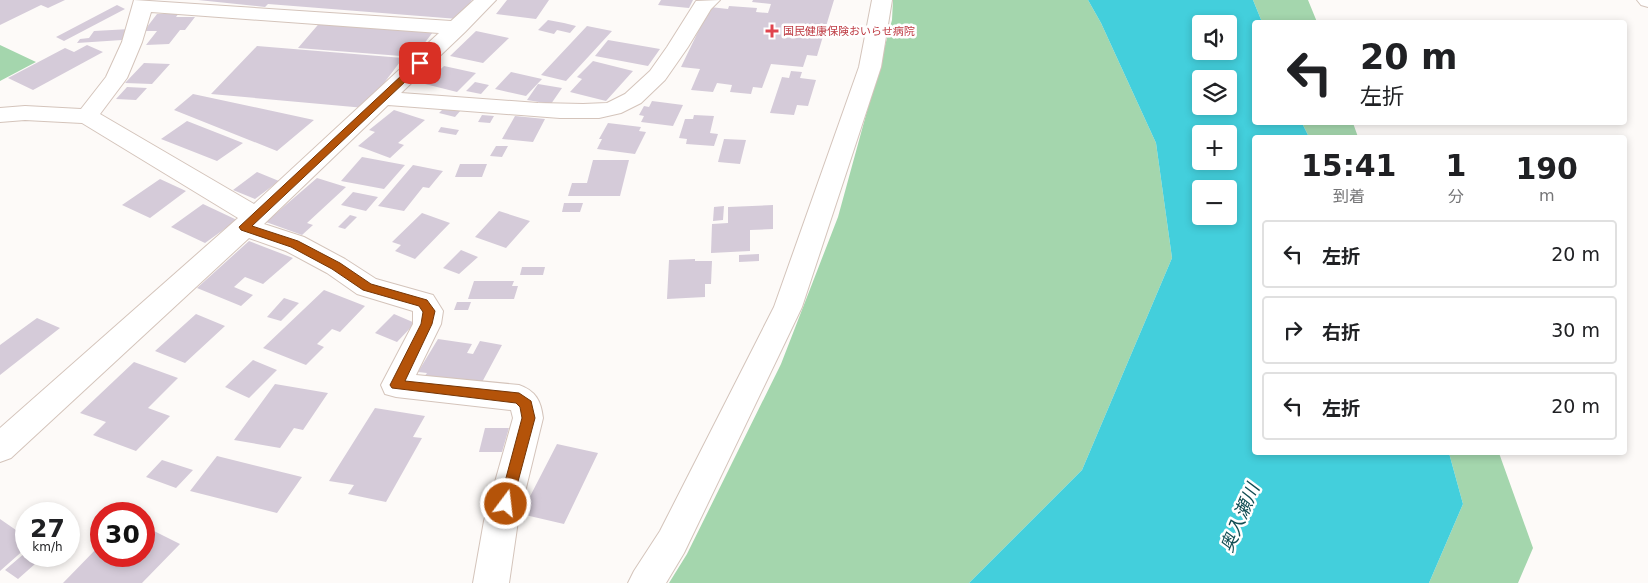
<!DOCTYPE html>
<html lang="ja">
<meta charset="utf-8">
<style>
:root{--surface:#fff;--page:#f2f2f2;--text:#202124;--muted:#757577;--line:#e0e0e0}
body{margin:0;font-family:"DejaVu Sans","Noto Sans JP",sans-serif;background:var(--page);color:var(--text);height:100vh;display:flex;flex-direction:column;font-size:19px;white-space:nowrap}
*{box-sizing:border-box;margin:0}
p{font-size:16px;color:var(--muted)}
.icon{flex:none;width:28px;height:28px;fill:none;stroke:currentColor;stroke-width:2;stroke-linecap:round;stroke-linejoin:round}
.map{position:relative;flex:1;overflow:hidden}
.panel{position:absolute;left:1252px;top:135px;width:375px;height:320px;display:flex;flex-direction:column;background:var(--surface);border-radius:5px;box-shadow:0 2px 8px #0003}
.panel>*{flex:none}
.banner{position:absolute;left:1252px;top:20px;width:375px;height:105px;border-radius:5px;box-shadow:0 2px 8px #0003;background:#fff;color:var(--text);overflow:hidden}
.tools{position:absolute;left:1192px;top:15px;display:grid;gap:10px}
.tools a{display:grid;place-items:center;width:45px;height:45px;border-radius:5px;background:var(--surface);box-shadow:0 2px 8px #0003;font-size:25px}
.speed{position:absolute;left:15px;top:502px;display:flex;gap:10px;font-size:25px;font-weight:700;text-align:center}
.speed>*{display:grid;place-content:center;width:65px;height:65px;border-radius:50%;background:var(--surface);box-shadow:0 2px 8px #0003;line-height:1}
.speed small{font-size:12px;font-weight:400}
.speed .limit{border:8px solid #d22;background:#fff;color:#111}
.pin{position:absolute;display:grid;place-items:center;width:42px;height:42px;color:#fff;margin:-21px;border-radius:10px;box-shadow:0 2px 8px #0006}
.me{position:absolute;width:55px;margin:-28px;rotate:15deg;stroke-linejoin:round;filter:drop-shadow(0 0 4px #0008)}
.turn{display:flex;align-items:center;gap:18px;height:105px;padding:0 25px;font-size:22px}
.turn .icon{width:65px;height:65px;stroke-width:2.5}
.turn b{display:block;font-size:35px;line-height:42px}
.eta{display:flex;justify-content:space-evenly;align-items:center;height:85px;text-align:center}
.eta b{font-size:30px;font-weight:600;line-height:35px}
ul{padding:0;list-style:none}
li{display:flex;align-items:center;gap:15px;height:68px;margin:0 10px 8px;padding:0 15px;border:2px solid var(--line);border-radius:5px}
li div{flex:1}
li b{display:block;font-size:19px}
li em{font-style:normal}
.map>svg:first-child{display:block}
.green{fill:#a4d6ad}
.water{fill:#43cfdc;fill-rule:evenodd}
.building{fill:#d5cbd9}
.lines{fill:none;stroke-linecap:round;stroke-linejoin:round}
.minor-casing{stroke:#d4c4bb;stroke-width:2}
.minor{fill:#fff;fill-rule:evenodd}
.route{fill:#b45309;stroke:#753606}
.health-dot{fill:#e0444e;stroke:#fff;stroke-width:2}
.labels{text-anchor:middle;stroke-width:5;stroke-linejoin:round;paint-order:stroke}
.far-health-label{font-size:11px;fill:#be3a42;stroke:#fff;text-anchor:start}
.near-water-label{font-size:18px;font-style:italic;fill:#114d53;stroke:#fff}
</style>
<div class="map">
<svg width="1648" height="583" viewBox="0 0 1648 583">
<rect width="100%" height="100%" fill="#fdfaf8"/>
<path class="green" d="M893 0H1088L1101 23 1156 143 1172 258 1082 470 969 583H669L687 554 781 364 838 217 892 20Z
M1253 0H1308L1317 22H1262Z
M0 45 36 62 0 81Z
M1302 123H1353L1358 137H1309Z
M1449 453H1499L1533 548 1518 583H1429L1463 504Z"/>
<path class="water" d="M1088 0H1253L1262 22H1255V122L1302 123 1309 137 1255 138V452L1449 453 1463 504 1429 583H969L1082 470 1172 258 1156 143 1101 23ZM1201 24H1229V51H1201ZM1201 79H1229V106H1201ZM1201 134H1229V161H1201ZM1201 189H1229V216H1201Z"/>
<path class="building" d="M0 0H65L48 8 41 5 0 25Z
M198 0H472L458 19 268 4 265 7Z
M507 0H549L536 19 496 14Z
M661 0H693L689 8 658 5Z
M753 0H834L817 56 807 55 803 67 771 64 762 88 753 87 751 94 730 92 732 85 717 83 713 92 691 90 700 69 681 67 710 7 728 9 729 6 757 8 756 12 768 13 771 4 752 2Z
M117 5 125 9 64 41 56 37Z
M179 13 176 17H195L185 30H180L169 44 146 45 157 31H144L157 14Z
M323 19 436 28 414 57 298 48Z
M548 20 564 23 576 26 570 33 557 30 554 34 538 30Z
M587 26 612 31 566 81 541 75Z
M130 29 122 40 77 43 80 39 89 38 94 31Z
M476 31 509 38 483 63 450 56Z
M608 40 660 49 648 66 595 56Z
M87 45 103 52 33 90 8 78 65 48 74 52Z
M257 46 403 58 365 108 211 94Z
M593 61 633 71 606 101 570 92 582 79 577 77Z
M144 63 170 64 152 84 125 83Z
M444 66 476 73 457 92 425 84Z
M791 71 802 72 800 78 816 80 808 106 797 105 794 115 770 113 782 77 789 78Z
M511 72 542 79 526 96 495 89Z
M475 82 489 85 481 94 466 91Z
M538 84 562 88 551 104 527 100Z
M127 87 147 88 136 100 116 99Z
M193 94 314 120 277 151 174 110Z
M652 101 683 105 673 126 641 122 644 116 639 115 644 106 649 107Z
M445 107 461 110 455 117 439 113Z
M394 110 425 120 398 143 404 145 390 158 358 146 375 132 369 130Z
M482 115 494 116 490 123 478 122Z
M694 115 714 116 710 133 718 134 714 146 686 144 687 139 679 138 685 119H693Z
M515 116 545 119 533 142 502 139Z
M187 121 243 143 217 161 161 139Z
M608 123 641 127 639 131 646 132 635 154 597 149 602 139H599Z
M441 127 459 130 456 135 438 132Z
M724 139 746 140 740 164 718 162Z
M496 146H508L502 157 490 156Z
M362 157 405 165 384 189 341 181Z
M593 160H629L620 196H568L572 183H587Z
M460 164H487L482 177H455Z
M413 165 443 171 429 188 423 187 404 211 378 206Z
M257 172 279 181 255 199 233 190Z
M317 178 346 187 307 223 313 225 302 235 266 222Z
M160 179 186 191 150 218 122 205Z
M353 192 378 197 366 211 341 205Z
M564 203H583L580 212H562Z
M203 204 237 220 205 243 171 227Z
M773 205V229L750 230V251L711 253 712 224 728 223V207Z
M724 206 723 220 713 221 714 207Z
M499 211 530 221 506 248 475 237Z
M422 213 450 223 415 259 395 251 401 245 392 242Z
M350 215 357 217 345 229 338 227Z
M249 241 293 258 263 284 245 277 234 287 253 295 241 306 197 288Z
M461 250 478 257 459 274 443 268Z
M759 254V261L739 262V255Z
M695 259V261H712L711 284H705V297L667 299 669 260Z
M522 267H545L543 275H520Z
M474 281H514L512 286H518L514 299H468Z
M324 290 365 306 340 332 332 329 317 344 324 347 306 365 263 348Z
M284 298 299 303 281 321 267 317Z
M457 302H471L468 310H454Z
M196 314 225 326 185 363 155 351Z
M394 314 415 323 397 342 375 333Z
M37 318 60 328 0 375V345Z
M438 339 472 344 467 353 473 354 480 341 502 345 480 386 424 377 427 373 418 372Z
M253 360 277 370 249 398 225 387Z
M134 362 178 378 148 408 170 416 136 451 93 435 106 422 80 413Z
M275 384 328 393 303 430 294 428 280 448 234 440Z
M375 408 425 416 413 437 422 438 386 502 348 494 354 485 329 481Z
M485 428H509L502 452H479Z
M557 444 598 453 564 524 521 514Z
M217 456 302 477 277 513 190 491Z
M162 460 193 470 176 488 146 477Z
M0 519 26 537V548L0 571Z
M144 526 180 544 142 583H63L101 544V556H144Z
M26 552V556H44L18 579 5 570Z"/>
<g class="lines">
<defs>
<path id="minor" d="M134 0 451 21 474 0H496L465 32 401 93 538 103 583 104 607 103 625 94 650 71 667 47 696 1 720 0 711 9 688 47 665 80 641 103 621 113 599 118H560L388 105 264 224 304 237 345 259 376 279 433 295 443 311 441 324 416 375 519 385C536 391 541 401 543 418L518 521 509 583H473L484 521 513 418 511 410 396 397 385 394 381 385 413 324V311L357 294 327 273 286 251 249 238 11 458 0 462V428L238 218 82 123 25 120 0 122V108L25 106 81 109 106 77 122 42ZM151 12 439 33 254 204 100 114 127 78 142 42Z
M872 0H892L881 67 802 307 684 553 666 583H628L634 571 660 531 774 307 859 67Z
M1637 0H1648V7L1641 5Z"/>
</defs>
<use href="#minor" class="minor-casing"/>
<use href="#minor" class="minor"/>
</g>
<path class="route" d="M420 60 423 61V65L252 226 298 241 340 263 371 284 427 300 435 311 432 324 405 381 519 393 531 401 535 418 512 504 510 509 506 510 501 509 499 504 522 418 520 407 516 403 392 388 390 385 421 324 423 312 419 306 363 290 332 269 291 247 241 230 239 227 417 61Z"/>
<path class="health-dot" d="M769.5 23.5h5v5h5v5h-5v5h-5v-5h-5v-5h5z"/>
<g class="labels">
<g class="far-health-label">
<text x="783" y="35">国民健康保険おいらせ病院</text>
</g>
<g class="near-water-label">
<text transform="translate(1240 518) rotate(-67)" y="6">奥入瀬川</text>
</g>
</g>
</svg>
<div class="tools">
<a><svg class="icon" aria-label="sound" viewBox="0 0 24 24"><path d="M4 9h4l5-4v14l-5-4H4zM17 9q2 3 0 6"/></svg></a>
<a><svg class="icon" aria-label="layers" viewBox="0 0 24 24"><path d="M12 4l9 5-9 5-9-5zM3 14l9 5 9-5"/></svg></a>
<a>+</a>
<a>−</a>
</div>
<div class="speed"><div>27<small>km/h</small></div><div class="limit">30</div></div>
<div class="pin" style="left:420px;top:63px;background:#d93025"><svg class="icon" aria-label="arrive" viewBox="0 0 24 24"><path d="M6 21V4h12l-3 4 3 4H6"/></svg></div>
<svg class="me" style="left:506px;top:504px" viewBox="-20 -20 40 40"><circle r="17" fill="#b45309" stroke="#fff" stroke-width="3"/><path d="M0-11L8 9 0 5-8 9z" fill="#fff"/></svg>
<div class="banner">
<div class="turn"><svg class="icon" aria-label="left" viewBox="0 0 24 24"><path d="M17 20v-9H6M10 6l-5 5 5 5"/></svg><div><b>20 m</b>左折</div></div>
</div>
<section class="panel">
<div class="eta">
<div><b>15:41</b><p>到着</p></div>
<div><b>1</b><p>分</p></div>
<div><b>190</b><p>m</p></div>
</div>
<ul>
<li><svg class="icon" aria-label="left" viewBox="0 0 24 24"><path d="M17 20v-9H6M10 6l-5 5 5 5"/></svg><div><b>左折</b></div><em>20 m</em></li>
<li><svg class="icon" aria-label="right" viewBox="0 0 24 24"><path d="M7 20v-9h11M14 6l5 5-5 5"/></svg><div><b>右折</b></div><em>30 m</em></li>
<li><svg class="icon" aria-label="left" viewBox="0 0 24 24"><path d="M17 20v-9H6M10 6l-5 5 5 5"/></svg><div><b>左折</b></div><em>20 m</em></li>
</ul>
</section>
</div>
